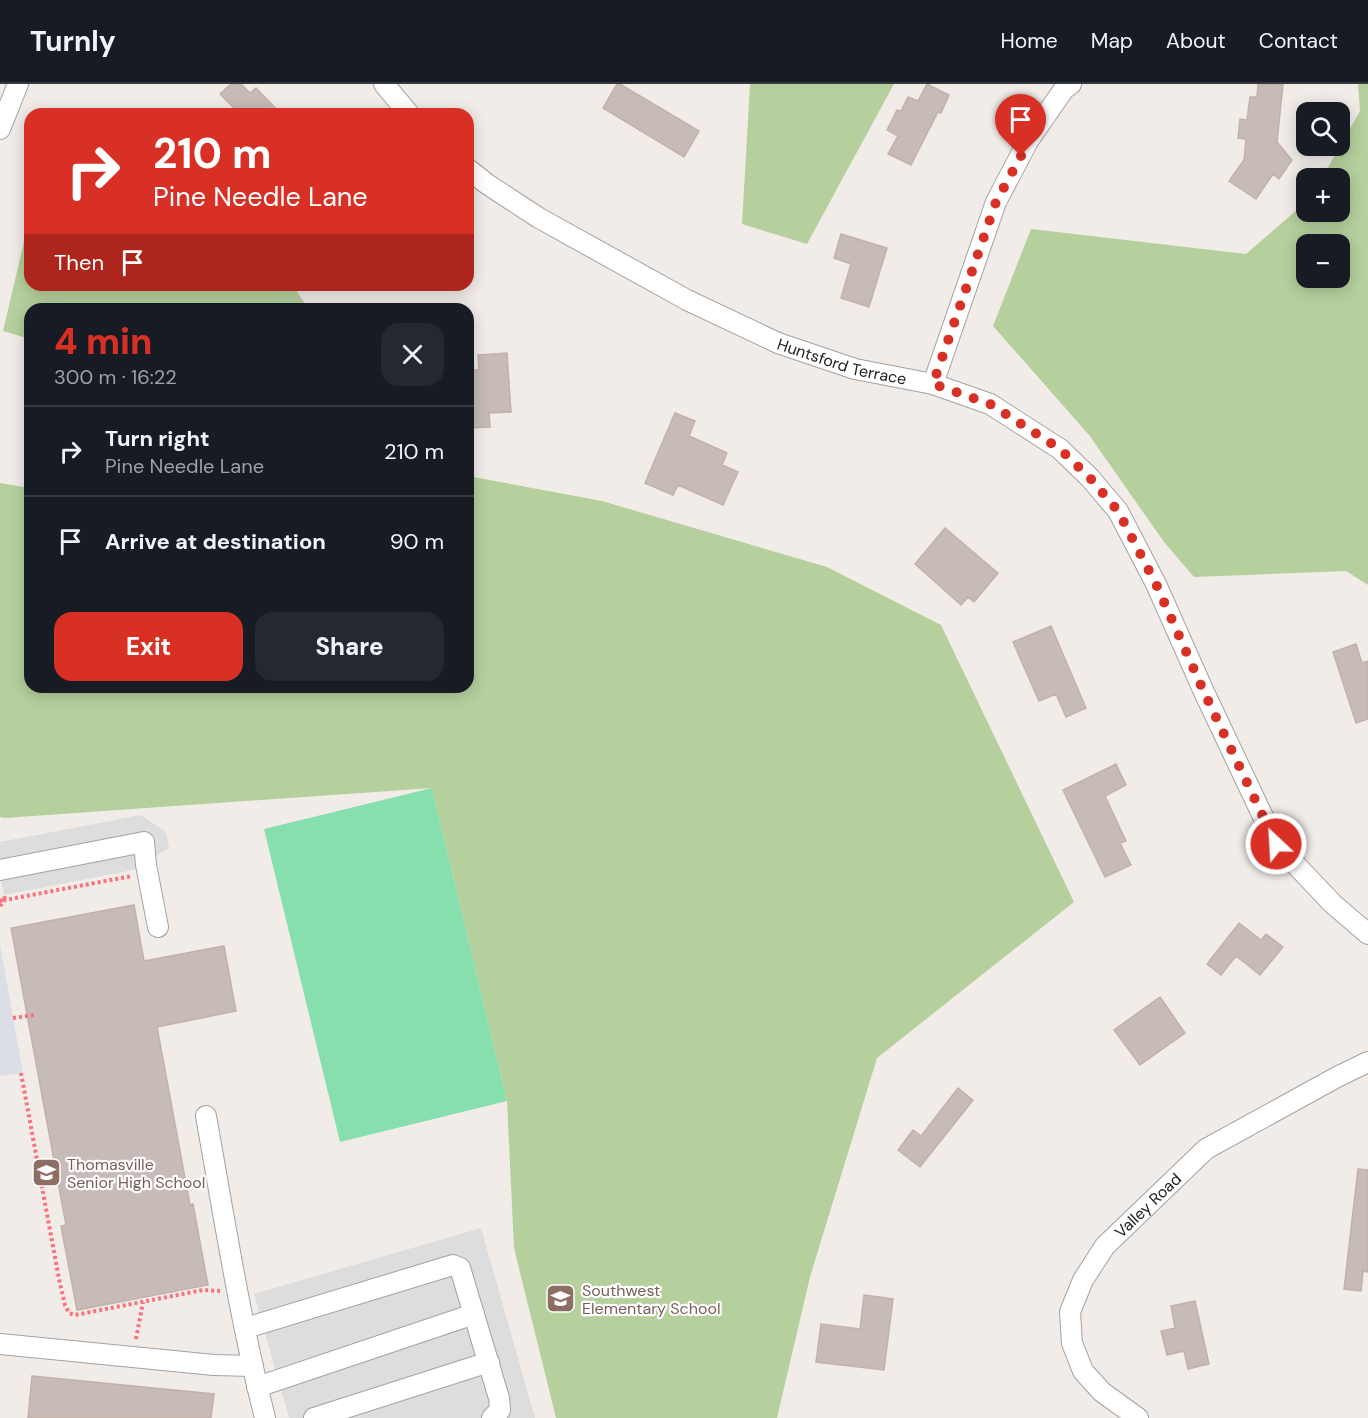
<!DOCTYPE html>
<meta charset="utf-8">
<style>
:root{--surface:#171b24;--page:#242831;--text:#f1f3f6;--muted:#9ea1a6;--line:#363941;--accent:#d93025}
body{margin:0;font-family:"DM Sans",sans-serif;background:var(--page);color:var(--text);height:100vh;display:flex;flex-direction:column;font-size:22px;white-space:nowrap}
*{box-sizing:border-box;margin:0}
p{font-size:20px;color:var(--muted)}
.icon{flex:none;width:33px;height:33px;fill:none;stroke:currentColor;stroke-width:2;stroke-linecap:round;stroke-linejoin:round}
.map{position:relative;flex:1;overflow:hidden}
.side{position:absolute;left:24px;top:219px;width:450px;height:390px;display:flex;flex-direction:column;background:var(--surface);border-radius:18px;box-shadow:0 3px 15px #0003}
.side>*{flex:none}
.banner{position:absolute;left:24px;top:24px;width:450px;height:183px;border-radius:18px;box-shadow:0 3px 15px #0003;background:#d93025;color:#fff;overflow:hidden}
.controls{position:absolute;left:1296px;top:18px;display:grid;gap:12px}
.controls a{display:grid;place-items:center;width:54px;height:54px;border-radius:12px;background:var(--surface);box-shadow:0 3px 15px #0003;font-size:30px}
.pin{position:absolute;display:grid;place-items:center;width:51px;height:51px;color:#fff;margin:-62px -26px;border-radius:50% 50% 50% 0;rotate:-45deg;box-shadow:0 0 6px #0007}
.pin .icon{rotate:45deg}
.me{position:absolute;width:66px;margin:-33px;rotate:335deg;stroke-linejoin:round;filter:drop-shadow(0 0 4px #0008)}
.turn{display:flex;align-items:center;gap:21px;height:126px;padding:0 30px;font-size:27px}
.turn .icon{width:78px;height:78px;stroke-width:2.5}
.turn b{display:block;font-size:42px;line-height:51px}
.then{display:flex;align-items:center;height:57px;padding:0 30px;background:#0003;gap:12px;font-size:22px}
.round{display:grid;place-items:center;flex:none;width:63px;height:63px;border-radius:18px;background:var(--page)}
.headline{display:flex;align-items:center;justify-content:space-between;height:102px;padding:0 30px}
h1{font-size:36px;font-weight:800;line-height:45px;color:var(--accent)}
.cta{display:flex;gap:12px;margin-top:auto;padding:12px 30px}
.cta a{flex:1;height:69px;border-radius:18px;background:var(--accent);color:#fff;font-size:24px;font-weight:800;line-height:69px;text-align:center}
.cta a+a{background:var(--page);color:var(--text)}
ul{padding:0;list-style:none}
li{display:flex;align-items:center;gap:18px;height:90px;padding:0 30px;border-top:2px solid var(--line)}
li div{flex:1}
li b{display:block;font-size:22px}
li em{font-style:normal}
header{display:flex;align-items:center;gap:36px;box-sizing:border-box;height:84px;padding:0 30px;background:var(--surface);border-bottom:2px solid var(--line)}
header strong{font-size:28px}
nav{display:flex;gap:33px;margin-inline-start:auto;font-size:21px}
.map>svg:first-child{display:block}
.forest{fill:#b5d09d;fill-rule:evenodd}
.pitch{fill:#87dfae}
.parking{fill:#ddd}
.plaza{fill:#dcdee7}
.building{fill:#c6bbb7;stroke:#c3b1aa;stroke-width:1.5}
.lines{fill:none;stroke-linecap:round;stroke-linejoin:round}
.minor-casing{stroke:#a2a2a2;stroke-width:22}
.path{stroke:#f9717a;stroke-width:4;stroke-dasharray:3 3;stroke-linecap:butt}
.minor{stroke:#fff;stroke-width:20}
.route{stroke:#d93025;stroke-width:10;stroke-dasharray:0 18}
.labels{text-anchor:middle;stroke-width:4.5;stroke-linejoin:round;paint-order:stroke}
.street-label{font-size:16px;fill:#212121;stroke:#fff}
.education-label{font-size:16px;fill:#785e54;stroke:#fff;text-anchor:start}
</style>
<header>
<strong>Turnly</strong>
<nav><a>Home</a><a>Map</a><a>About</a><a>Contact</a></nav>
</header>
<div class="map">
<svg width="1368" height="1334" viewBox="0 0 1368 1334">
<rect width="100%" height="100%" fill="#f1ece8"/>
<path class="forest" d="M750 0H894L807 160 742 140Z
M1358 0H1368V501L1346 487 1194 493 1164 458 1089 351 993 242 1031 145 1246 170 1306 118V128H1340V94H1322L1360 27ZM1340 160V194H1306V160Z
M30 132V201H293L308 225H30V255L3 247Z
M468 392 602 417 827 483 941 541 1074 818 877 974 810 1193 777 1334H556L514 1164 507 1017 432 704 5 734 0 733V399L30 404V603H468Z"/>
<path class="pitch" d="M432 704 507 1017 340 1058 264 745Z"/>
<path class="parking" d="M141 731 166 748 169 764 133 786 4 811 0 791V758Z
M481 1144 535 1334H289L254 1210Z"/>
<path class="plaza" d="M0 860 23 989 0 992Z"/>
<path class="building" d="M231 0H241L250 9 256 4 281 30H240L220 10Z
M617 0H620L699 47 684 73 603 24Z
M927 0 949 11 941 29 938 28 911 81 888 70 898 52 887 46 897 26 901 27 908 13 918 17Z
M1258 0H1283L1277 58 1292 76 1279 95 1273 90 1256 115 1229 97 1244 76 1246 55 1238 54 1240 35 1247 36 1250 13H1257Z
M841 150 887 164 869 223 841 214 851 180 834 174Z
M507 269 511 328 489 329 490 343 468 344V286H479L478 271Z
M675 329 695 337 689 352 727 369 722 381 738 388 723 421 678 401 673 411 645 399Z
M945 444 998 489 974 518 968 513 961 521 915 480Z
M1051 542 1086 624 1066 633 1056 610 1039 617 1013 558Z
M1356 560 1362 579 1368 577V635L1356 639 1333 568Z
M1116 680 1126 701 1105 712 1126 757 1120 759 1131 781 1105 793 1063 706Z
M134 821 144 877 224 862 236 927 157 943 190 1121 193 1120 208 1201 77 1226 61 1142 66 1141 11 844Z
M1239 839 1261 856 1266 850 1283 863 1260 891 1236 872 1221 891 1207 880Z
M1160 913 1185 949 1140 981 1114 946Z
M958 1004 973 1016 920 1083 898 1066 913 1046 921 1052Z
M1358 1085 1368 1086V1188L1363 1187 1361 1207 1344 1205Z
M864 1211 893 1215 884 1286 816 1278 821 1240 860 1245Z
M1195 1217 1209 1280 1188 1285 1184 1267 1167 1271 1161 1247 1175 1244 1171 1222Z
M32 1292 214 1310 211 1334H28Z"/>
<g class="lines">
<defs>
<g id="minor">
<path d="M384 0 409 30"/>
<path d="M0 45 18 0"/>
<path id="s1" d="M468 85 487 100 539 134 687 216 778 259 855 285 933 300 990 320 1060 365 1090 394 1118 427 1156 500 1204 608 1276 760 1333 820 1368 850"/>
<path d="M933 300 996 118 1028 57 1064 5 1071 0"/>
<path d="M0 786 144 758 146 781 158 843"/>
<path d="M206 1032C224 1133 240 1235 265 1334"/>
<path d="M246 1244 453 1181 460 1184 499 1314 500 1326 492 1334"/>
<path d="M0 1260 214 1281 253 1282"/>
<path d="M257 1303 474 1230"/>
<path d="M314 1334 489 1278"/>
<path id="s2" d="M1138 1334 1102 1308 1083 1287 1072 1259 1070 1228 1083 1196 1105 1162 1206 1065 1337 993 1368 978"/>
</g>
</defs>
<use href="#minor" class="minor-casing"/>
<path class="path" d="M0 817 5 816 4 811
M0 822 5 816 132 792
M13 934 34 931
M21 989 59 1195 65 1221 69 1229 75 1231 203 1206 220 1207
M136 1255 143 1218"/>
<use href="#minor" class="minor"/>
</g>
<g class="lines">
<path class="route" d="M1021 72 996 118 933 300 990 320 1060 365 1090 394 1118 427 1156 500 1204 608 1276 760"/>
</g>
<defs>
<symbol id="school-square" viewBox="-11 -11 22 22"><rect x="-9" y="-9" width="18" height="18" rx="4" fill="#8d6e63" stroke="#fff"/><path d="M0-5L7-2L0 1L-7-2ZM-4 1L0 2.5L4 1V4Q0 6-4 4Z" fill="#fff"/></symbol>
</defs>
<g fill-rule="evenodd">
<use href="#school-square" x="30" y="1072" width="33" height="33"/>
<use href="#school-square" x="544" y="1198" width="33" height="33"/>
</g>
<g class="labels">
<g class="street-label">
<text dy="6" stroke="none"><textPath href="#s1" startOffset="423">Huntsford Terrace</textPath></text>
<text dy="6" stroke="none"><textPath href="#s2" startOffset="268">Valley Road</textPath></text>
</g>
<g class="education-label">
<text x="67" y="1086">Thomasville<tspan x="67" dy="18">Senior High School</tspan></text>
<text x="582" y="1212">Southwest<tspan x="582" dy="18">Elementary School</tspan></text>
</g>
</g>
</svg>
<div class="controls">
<a><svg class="icon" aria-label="search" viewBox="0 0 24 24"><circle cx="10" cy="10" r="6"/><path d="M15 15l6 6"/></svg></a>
<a>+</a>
<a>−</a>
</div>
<div class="pin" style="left:1021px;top:72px;background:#d93025"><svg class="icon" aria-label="arrive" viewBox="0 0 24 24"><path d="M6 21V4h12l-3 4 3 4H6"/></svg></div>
<svg class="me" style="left:1276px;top:760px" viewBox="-20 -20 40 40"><circle r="17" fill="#d93025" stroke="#fff" stroke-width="3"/><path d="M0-11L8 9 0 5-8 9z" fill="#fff"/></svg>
<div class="banner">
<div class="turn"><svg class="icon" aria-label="right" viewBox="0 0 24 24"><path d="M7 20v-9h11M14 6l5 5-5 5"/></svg><div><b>210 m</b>Pine Needle Lane</div></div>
<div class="then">Then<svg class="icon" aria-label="arrive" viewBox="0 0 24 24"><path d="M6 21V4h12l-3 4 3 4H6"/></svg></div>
</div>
<section class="side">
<div class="headline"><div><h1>4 min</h1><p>300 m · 16:22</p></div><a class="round"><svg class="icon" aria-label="close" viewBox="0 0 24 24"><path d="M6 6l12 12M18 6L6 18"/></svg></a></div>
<ul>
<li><svg class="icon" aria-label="right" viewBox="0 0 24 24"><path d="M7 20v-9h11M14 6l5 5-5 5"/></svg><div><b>Turn right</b><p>Pine Needle Lane</p></div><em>210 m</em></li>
<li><svg class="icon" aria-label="arrive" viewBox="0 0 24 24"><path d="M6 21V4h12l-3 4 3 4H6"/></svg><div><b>Arrive at destination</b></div><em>90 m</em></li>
</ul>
<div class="cta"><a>Exit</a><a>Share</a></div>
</section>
</div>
